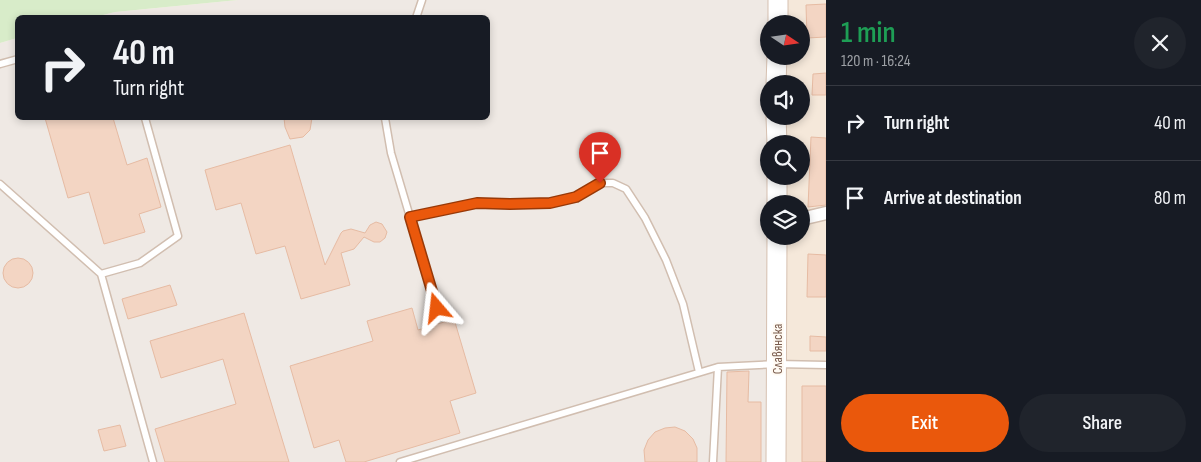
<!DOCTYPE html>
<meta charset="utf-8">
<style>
:root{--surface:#171b24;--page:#20242c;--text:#f1f3f6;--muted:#9ea1a6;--line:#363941;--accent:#ea580c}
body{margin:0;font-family:"Sofia Sans Condensed",sans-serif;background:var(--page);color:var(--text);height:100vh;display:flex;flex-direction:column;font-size:19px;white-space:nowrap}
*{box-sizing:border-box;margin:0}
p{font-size:16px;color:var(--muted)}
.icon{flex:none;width:28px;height:28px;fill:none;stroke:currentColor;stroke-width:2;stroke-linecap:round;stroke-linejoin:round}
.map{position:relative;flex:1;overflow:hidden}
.drawer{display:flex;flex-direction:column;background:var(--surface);width:375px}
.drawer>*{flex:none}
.top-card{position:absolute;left:15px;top:15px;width:475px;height:105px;border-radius:8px;box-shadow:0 2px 8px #0003;background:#171b24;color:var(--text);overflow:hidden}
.needle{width:32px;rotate:103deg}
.tools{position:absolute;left:760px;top:15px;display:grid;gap:10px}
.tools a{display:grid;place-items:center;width:50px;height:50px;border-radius:50%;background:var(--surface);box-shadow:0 2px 8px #0003;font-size:25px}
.pin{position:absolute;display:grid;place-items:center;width:42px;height:42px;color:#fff;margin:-51px -21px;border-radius:50% 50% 50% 0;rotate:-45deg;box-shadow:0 0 5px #0007}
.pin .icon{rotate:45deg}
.me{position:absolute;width:55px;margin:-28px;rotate:343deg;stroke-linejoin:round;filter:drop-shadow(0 0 4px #0008)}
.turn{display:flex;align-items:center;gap:18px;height:105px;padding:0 15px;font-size:22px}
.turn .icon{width:65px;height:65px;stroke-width:2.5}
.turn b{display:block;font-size:35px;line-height:42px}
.round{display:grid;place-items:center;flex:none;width:52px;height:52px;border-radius:26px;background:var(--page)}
.summary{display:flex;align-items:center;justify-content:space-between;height:85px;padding:0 15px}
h1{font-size:30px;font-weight:600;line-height:38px;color:#1e9e55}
.action{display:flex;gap:10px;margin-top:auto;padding:10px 15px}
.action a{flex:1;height:58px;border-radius:30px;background:var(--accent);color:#fff;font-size:20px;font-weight:600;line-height:58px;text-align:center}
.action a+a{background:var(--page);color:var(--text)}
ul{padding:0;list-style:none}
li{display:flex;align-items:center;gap:15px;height:75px;padding:0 15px;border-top:1px solid var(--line)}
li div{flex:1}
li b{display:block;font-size:19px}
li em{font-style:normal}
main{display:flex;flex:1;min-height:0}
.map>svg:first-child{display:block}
.residential{fill:#f5e8da}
.industrial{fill:#efe9e4}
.green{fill:#d8ecc9}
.building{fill:#f3d5c3;stroke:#e6bba3}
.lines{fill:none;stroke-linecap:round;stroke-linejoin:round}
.lane-casing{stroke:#d1beb0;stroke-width:9}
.street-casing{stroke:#d1beb0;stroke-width:15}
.secondary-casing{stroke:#d6c0b0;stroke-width:21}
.lane{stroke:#fff;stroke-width:6}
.street{stroke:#fff;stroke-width:12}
.secondary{stroke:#fff;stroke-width:19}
.route-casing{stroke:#983908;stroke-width:12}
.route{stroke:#ea580c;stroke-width:9}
.labels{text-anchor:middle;stroke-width:4;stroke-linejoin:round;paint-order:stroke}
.street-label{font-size:14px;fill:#7a5c4d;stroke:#fffaf3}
</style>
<main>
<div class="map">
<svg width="826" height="462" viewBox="0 0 826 462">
<rect width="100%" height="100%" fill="#fdf6ec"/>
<path class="residential" d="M778 0H826V462H776L777 236H801V204H777V176H801V144H777L776 116H801V84H776L777 56H801V24H778Z"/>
<path class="industrial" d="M238 0H778L769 24V236L776 462H0V43L17 38 18 118H488V18L95 17 115 12Z"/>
<path class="green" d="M0 0H238L115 12 95 17 18 18 17 38 0 43Z"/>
<path class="building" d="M826 4V37L807 38 806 5Z
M826 73V95H812L813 74Z
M45 118H113L127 165 147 158 161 207 139 214 145 232 104 244 89 192 68 198Z
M284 118H312L310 130 303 137 290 139 285 127Z
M811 137 826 138V205L808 207Z
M290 145 325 265 341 233 343 231 351 229 365 233 370 225 376 222 382 224 387 232 385 238 380 242H374L364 237 354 249 341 253 350 285 301 299 285 246 256 254 241 203 216 210 205 170Z
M808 254 826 255V297H807Z
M3 273a15 15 0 1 1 30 0a15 15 0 1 1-30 0Z
M170 285 177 305 128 319 122 299Z
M412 308 418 330 454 319 476 393 450 401 460 433 364 462H346L339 440 314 448 290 366 373 341 367 321Z
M244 313 289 462H165L155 429 236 404 223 359 161 378 150 341Z
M810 336 826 337V351H810Z
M749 371 748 402H761V462H726L727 372Z
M802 386H826V462H802Z
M120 425 126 446 104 451 98 430Z
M675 427 685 431 693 439 697 448V462H645L644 450 648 440 655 432 665 428Z"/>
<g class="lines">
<defs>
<path id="lane" d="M416 18 422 0
M0 64 18 59
M385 118 391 153 437 308
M0 184 101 274 153 462
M410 217 477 203 510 204 550 203 576 197 601 183H613L626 189 645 218 666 260 683 304 699 372
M101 274 140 263 178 236 145 118
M400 462 718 367 777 364 826 365
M713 462 718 367"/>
<path id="street" d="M801 219 826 213"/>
<path id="secondary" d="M778 24V0
M776 84 777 56
M776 116 777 144
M777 176V204
M776 462 777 236"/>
</defs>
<use href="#lane" class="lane-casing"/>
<use href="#street" class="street-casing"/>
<use href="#secondary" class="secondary-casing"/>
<use href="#lane" class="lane"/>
<use href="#street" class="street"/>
<use href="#secondary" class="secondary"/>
</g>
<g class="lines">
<defs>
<path id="route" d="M437 308 410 217 477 203 510 204 550 203 576 197 600 183"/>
</defs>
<use href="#route" class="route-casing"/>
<use href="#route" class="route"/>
</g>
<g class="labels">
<g class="street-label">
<text transform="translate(777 349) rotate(-90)" y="5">Славянска</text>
</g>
</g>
</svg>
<div class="tools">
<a><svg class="needle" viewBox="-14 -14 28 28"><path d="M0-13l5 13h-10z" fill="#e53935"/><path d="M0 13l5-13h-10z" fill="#9ea1a6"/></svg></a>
<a><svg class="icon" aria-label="sound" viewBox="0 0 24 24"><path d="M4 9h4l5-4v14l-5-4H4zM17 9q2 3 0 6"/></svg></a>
<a><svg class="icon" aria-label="search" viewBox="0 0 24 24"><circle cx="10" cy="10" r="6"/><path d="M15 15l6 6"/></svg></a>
<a><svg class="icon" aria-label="layers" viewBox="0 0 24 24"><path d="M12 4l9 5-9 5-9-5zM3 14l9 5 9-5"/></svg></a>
</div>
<div class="pin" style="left:600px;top:183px;background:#d93025"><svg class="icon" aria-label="arrive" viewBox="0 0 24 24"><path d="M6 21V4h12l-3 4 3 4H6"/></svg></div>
<svg class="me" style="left:437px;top:308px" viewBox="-20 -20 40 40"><path d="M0-17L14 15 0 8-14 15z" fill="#ea580c" stroke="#fff" stroke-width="4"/></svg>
<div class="top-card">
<div class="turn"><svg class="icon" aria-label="right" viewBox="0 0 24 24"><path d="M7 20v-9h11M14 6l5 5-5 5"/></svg><div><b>40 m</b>Turn right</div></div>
</div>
</div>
<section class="drawer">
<div class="summary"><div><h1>1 min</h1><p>120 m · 16:24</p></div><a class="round"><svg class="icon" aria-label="close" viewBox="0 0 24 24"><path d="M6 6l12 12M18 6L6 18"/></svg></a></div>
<ul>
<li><svg class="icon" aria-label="right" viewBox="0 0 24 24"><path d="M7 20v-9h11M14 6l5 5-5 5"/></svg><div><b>Turn right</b></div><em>40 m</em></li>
<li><svg class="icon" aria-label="arrive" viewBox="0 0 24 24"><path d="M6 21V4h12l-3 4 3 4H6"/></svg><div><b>Arrive at destination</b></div><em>80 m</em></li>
</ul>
<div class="action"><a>Exit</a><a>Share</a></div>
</section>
</main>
